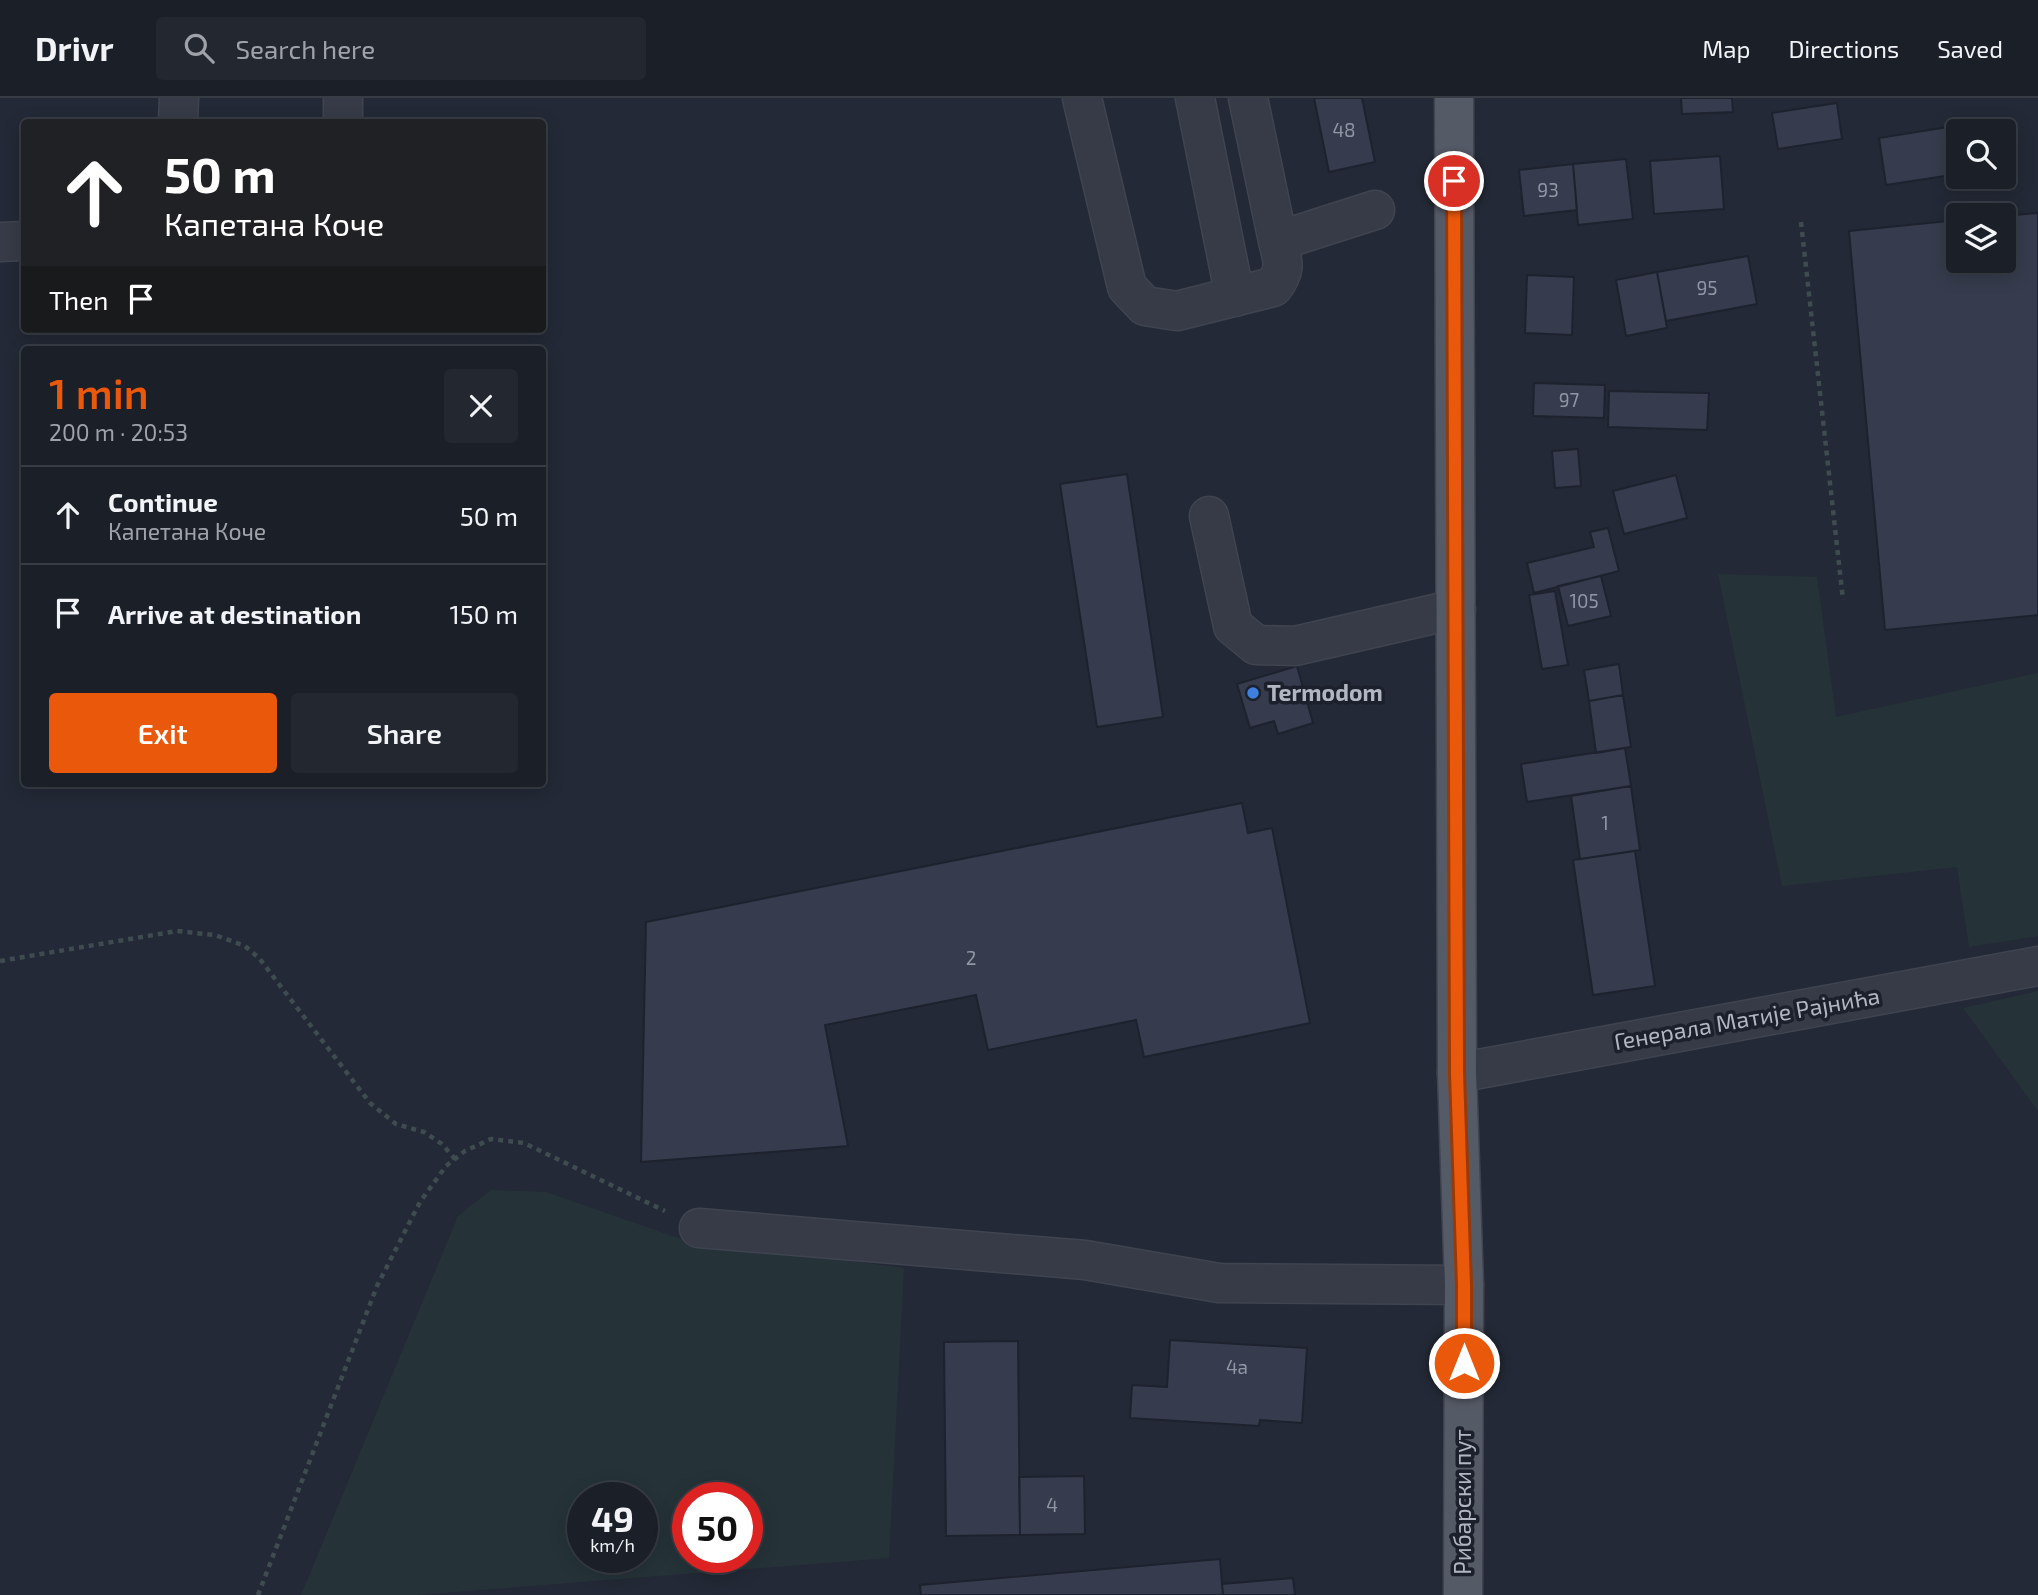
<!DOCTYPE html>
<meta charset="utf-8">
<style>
:root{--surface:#1a1f28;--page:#232730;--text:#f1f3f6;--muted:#9fa2a8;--line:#383d45;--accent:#ea580c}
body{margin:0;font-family:"Exo 2",sans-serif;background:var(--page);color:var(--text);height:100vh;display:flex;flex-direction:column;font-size:26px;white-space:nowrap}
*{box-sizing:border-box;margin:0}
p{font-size:23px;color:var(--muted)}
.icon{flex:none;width:38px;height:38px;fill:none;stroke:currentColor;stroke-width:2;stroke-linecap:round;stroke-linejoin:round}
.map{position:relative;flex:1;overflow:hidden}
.details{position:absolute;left:21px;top:248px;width:525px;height:441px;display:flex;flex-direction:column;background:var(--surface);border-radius:7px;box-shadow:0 4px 18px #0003,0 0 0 2px var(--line)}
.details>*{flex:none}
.hud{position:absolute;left:21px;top:21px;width:525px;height:214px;border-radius:7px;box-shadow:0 4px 18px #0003,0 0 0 2px var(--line);background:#202124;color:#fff;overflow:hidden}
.buttons{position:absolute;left:1946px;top:21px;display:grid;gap:14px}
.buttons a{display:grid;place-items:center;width:70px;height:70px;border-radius:7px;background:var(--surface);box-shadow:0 4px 18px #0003,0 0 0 2px var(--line);font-size:35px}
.speed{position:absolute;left:567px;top:1384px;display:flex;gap:14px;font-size:35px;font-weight:700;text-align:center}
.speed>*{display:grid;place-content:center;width:91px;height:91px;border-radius:50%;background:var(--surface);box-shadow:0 4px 18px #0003,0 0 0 2px var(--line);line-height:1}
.speed small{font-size:18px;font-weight:400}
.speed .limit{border:10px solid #d22;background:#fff;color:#111}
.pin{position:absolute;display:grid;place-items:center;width:60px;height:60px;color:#fff;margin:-30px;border:4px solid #fff;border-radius:50%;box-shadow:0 2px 7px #0007}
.me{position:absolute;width:77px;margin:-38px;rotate:0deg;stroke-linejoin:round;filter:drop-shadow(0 0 5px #0008)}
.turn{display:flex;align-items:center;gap:24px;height:147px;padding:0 28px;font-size:32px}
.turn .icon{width:91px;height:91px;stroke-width:2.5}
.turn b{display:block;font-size:49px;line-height:60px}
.then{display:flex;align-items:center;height:66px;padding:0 28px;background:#0003;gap:14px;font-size:26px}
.round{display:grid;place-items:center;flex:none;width:74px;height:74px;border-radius:7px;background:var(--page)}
.summary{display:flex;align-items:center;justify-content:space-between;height:119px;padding:0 28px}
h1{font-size:42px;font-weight:600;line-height:52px;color:var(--accent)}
.cta{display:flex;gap:14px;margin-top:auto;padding:14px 28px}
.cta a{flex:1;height:80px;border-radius:7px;background:var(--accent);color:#fff;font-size:28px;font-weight:600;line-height:80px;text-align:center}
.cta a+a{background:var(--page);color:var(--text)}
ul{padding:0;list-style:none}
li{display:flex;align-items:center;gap:21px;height:98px;padding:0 28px;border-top:2px solid var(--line)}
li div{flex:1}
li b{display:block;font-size:26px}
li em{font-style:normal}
header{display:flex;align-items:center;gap:42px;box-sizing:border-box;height:98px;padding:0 35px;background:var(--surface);border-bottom:2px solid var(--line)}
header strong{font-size:33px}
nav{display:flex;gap:38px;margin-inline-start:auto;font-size:24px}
.search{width:490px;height:63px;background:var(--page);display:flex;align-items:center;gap:18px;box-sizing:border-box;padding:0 24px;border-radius:7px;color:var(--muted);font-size:26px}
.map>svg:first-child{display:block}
.green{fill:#253338;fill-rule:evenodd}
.building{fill:#363c4d;stroke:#1e222e;stroke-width:2}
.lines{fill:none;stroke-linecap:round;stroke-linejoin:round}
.minor-casing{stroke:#404450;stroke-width:41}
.major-casing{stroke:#404450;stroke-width:41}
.path{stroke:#3e4c50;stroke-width:4.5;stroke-dasharray:5 5;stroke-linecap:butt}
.minor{stroke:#363b47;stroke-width:38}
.major{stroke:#555a67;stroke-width:38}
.route-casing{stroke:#983908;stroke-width:18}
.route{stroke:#ea580c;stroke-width:12}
.shop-dot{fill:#3f7fe0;stroke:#1c202c;stroke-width:2.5}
.labels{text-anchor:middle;stroke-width:7;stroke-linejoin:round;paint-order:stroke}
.number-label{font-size:19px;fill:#9096a4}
.poi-label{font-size:23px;font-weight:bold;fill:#b1b6c3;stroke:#1c202c;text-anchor:start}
.street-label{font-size:23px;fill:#b1b6c3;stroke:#1c202c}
</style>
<header>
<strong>Drivr</strong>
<div class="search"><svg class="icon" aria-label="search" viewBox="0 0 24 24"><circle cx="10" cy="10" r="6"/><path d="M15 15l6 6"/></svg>Search here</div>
<nav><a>Map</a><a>Directions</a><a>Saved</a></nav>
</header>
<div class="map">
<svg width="2038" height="1497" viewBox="0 0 2038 1497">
<rect width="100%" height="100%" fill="#232936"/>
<path class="green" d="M1718 476 1817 479 1836 619 2038 575V838L1969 849 1957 769 1782 788Z
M2038 893V1013L1963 910Z
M491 1092 546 1094 678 1140 904 1170 889 1460 417 1497H301L458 1118ZM583 1400H642V1460H583ZM688 1400H747V1460H688Z"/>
<path class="building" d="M1314 0H1362L1375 64 1329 74Z
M1681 0H1732L1733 14 1682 16Z
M1837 5 1842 41 1778 51 1772 15Z
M1973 25 1974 33H1958V76L1886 87 1879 40Z
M1720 58 1724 111 1654 116 1650 63Z
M1626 61 1633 121 1578 127 1573 66Z
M1573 66 1577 112 1524 118 1519 72Z
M2038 115V517L1885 532 1849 133 1958 122V163H2004V118Z
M1748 158 1757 206 1666 223 1657 174Z
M1657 174 1667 230 1626 238 1616 182Z
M1527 177 1574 179 1572 237 1525 235Z
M1534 285 1605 287 1604 320 1533 318Z
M1609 293 1709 295 1707 332 1608 329Z
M1578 351 1581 388 1555 390 1552 353Z
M1127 376 1163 619 1097 629 1060 386Z
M1676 377 1687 420 1624 436 1613 393Z
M1608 430 1619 473 1534 495 1527 465 1594 449 1590 434Z
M1601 478 1611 518 1568 528 1558 488Z
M1555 493 1568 567 1542 571 1529 497Z
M1619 566 1623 597 1589 603 1584 572Z
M1297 568 1313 625 1278 636 1274 623 1250 630 1237 586Z
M1623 597 1631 649 1596 655 1589 603Z
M1625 650 1631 688 1527 704 1521 666Z
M1631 688 1640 752 1580 761 1571 698Z
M1242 705 1248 735 1272 730 1310 925 1144 959 1136 922 988 952 976 897 825 927 848 1048 641 1064 646 824Z
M1635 753 1655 888 1593 897 1573 762Z
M1170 1242 1307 1250 1302 1325 1260 1322 1259 1328 1130 1320 1132 1287 1167 1289Z
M1018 1243 1020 1437 946 1438 944 1244Z
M1084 1378 1085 1436 1020 1437 1019 1379Z
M1220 1461 1223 1497H921L920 1487Z
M1293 1480 1295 1497H1223L1222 1486Z"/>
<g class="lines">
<defs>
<path id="minor" d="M1082 0 1127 189 1145 208 1177 213 1273 189C1287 171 1283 164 1278 143
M1195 0 1235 199
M1248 0 1278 143 1375 112
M178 24 179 0
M343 24V0
M0 144 24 143
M1209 418 1233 528 1256 547 1295 548 1456 511
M1457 975 2038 868
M699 1130 1085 1162 1219 1185 1464 1187"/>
<path id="major" d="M1454 0 1457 975 1464 1187 1463 1497"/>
</defs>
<use href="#minor" class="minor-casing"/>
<use href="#major" class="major-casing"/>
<path class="path" d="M1801 124 1843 502
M0 863 177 833 215 837 245 848 259 860 370 1005 396 1026 424 1034 442 1046 455 1061
M258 1497 377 1188 420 1104 446 1068 465 1053 491 1041 524 1045 665 1113"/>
<use href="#minor" class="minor"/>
<use href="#major" class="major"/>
</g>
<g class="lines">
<defs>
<path id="route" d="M1454 83 1457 975 1464 1187V1265"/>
</defs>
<use href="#route" class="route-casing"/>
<use href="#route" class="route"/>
</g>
<circle class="shop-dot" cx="1253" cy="595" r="7"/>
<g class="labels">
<g class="number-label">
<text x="1344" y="39">48</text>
<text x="1548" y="99">93</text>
<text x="1707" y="197">95</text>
<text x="1569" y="309">97</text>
<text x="1584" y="510">105</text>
<text x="1605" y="732">1</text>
<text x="971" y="867">2</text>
<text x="1237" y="1276">4a</text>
<text x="1052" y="1414">4</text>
</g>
<g class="poi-label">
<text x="1267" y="603">Termodom</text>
</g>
<g class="street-label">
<text transform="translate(1747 921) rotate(-10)" y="8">Генерала Матије Рајнића</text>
<text transform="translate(1463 1404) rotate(-90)" y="8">Рибарски пут</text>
</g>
</g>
</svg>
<div class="buttons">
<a><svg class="icon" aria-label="search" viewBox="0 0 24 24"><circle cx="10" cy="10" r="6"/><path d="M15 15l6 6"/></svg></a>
<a><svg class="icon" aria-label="layers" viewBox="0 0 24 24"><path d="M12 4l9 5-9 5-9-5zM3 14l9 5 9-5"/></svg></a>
</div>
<div class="speed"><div>49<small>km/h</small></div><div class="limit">50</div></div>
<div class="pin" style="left:1454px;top:83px;background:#d93025"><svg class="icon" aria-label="arrive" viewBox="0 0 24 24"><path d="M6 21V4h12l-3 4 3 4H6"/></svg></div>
<svg class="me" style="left:1464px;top:1265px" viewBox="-20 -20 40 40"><circle r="17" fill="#ea580c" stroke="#fff" stroke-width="3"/><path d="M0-11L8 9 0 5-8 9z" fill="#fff"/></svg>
<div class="hud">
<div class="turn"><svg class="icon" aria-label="ahead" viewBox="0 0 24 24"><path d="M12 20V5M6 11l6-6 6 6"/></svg><div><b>50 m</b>Капетана Коче</div></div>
<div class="then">Then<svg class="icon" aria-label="arrive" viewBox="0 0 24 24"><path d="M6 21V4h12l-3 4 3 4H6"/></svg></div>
</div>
<section class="details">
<div class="summary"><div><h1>1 min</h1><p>200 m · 20:53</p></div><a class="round"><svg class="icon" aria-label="close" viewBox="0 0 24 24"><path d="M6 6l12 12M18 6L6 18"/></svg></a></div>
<ul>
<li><svg class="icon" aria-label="ahead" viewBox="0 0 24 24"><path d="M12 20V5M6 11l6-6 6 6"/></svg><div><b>Continue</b><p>Капетана Коче</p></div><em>50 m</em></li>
<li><svg class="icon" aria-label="arrive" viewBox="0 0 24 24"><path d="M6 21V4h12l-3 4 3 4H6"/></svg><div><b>Arrive at destination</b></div><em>150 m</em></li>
</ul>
<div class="cta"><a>Exit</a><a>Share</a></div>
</section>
</div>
